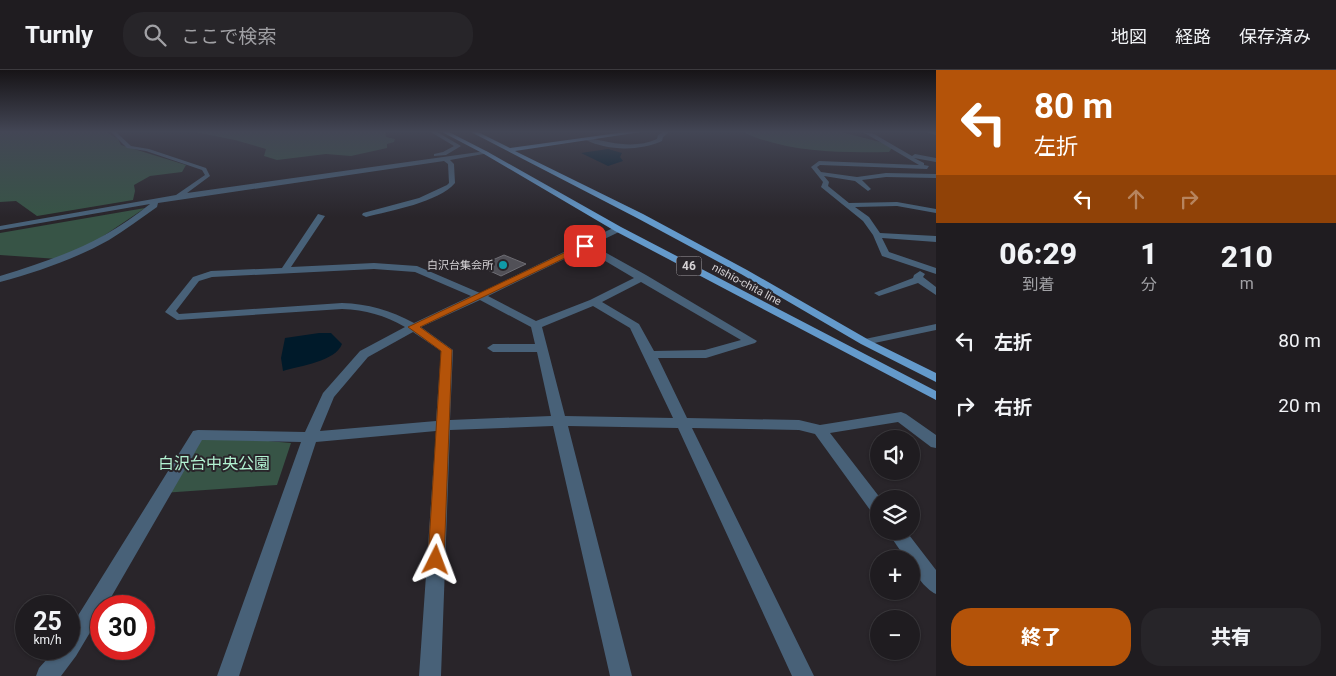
<!DOCTYPE html>
<html lang="ja">
<meta charset="utf-8">
<style>
:root{--surface:#1f1c20;--page:#272529;--text:#f1f3f6;--muted:#a1a1a5;--line:#3c3a3e;--accent:#b45309}
body{margin:0;font-family:Roboto,"Noto Sans JP",sans-serif;background:var(--page);color:var(--text);height:100vh;display:flex;flex-direction:column;font-size:19px;white-space:nowrap}
*{box-sizing:border-box;margin:0}
p{font-size:16px;color:var(--muted)}
.icon{flex:none;width:28px;height:28px;fill:none;stroke:currentColor;stroke-width:2;stroke-linecap:round;stroke-linejoin:round}
.map{position:relative;flex:1;overflow:hidden}
.details{display:flex;flex-direction:column;background:var(--surface);width:400px}
.details>*{flex:none}
.hud{background:#b45309;color:#fff;overflow:hidden}
.controls{position:absolute;left:870px;top:360px;display:grid;gap:10px}
.controls a{display:grid;place-items:center;width:50px;height:50px;border-radius:50%;background:var(--surface);box-shadow:0 1px 4px #0004,0 0 0 1px var(--line);font-size:25px}
.speed{position:absolute;left:15px;top:525px;display:flex;gap:10px;font-size:25px;font-weight:700;text-align:center}
.speed>*{display:grid;place-content:center;width:65px;height:65px;border-radius:50%;background:var(--surface);box-shadow:0 1px 4px #0004,0 0 0 1px var(--line);line-height:1}
.speed small{font-size:12px;font-weight:400}
.speed .limit{border:8px solid #d22;background:#fff;color:#111}
.pin{position:absolute;display:grid;place-items:center;width:42px;height:42px;color:#fff;margin:-21px;border-radius:10px;box-shadow:0 2px 8px #0006}
.me{position:absolute;width:55px;margin:-28px;rotate:3deg;stroke-linejoin:round;filter:drop-shadow(0 0 4px #0008)}
.turn{display:flex;align-items:center;gap:18px;height:105px;padding:0 15px;font-size:22px}
.turn .icon{width:65px;height:65px;stroke-width:2.5}
.turn b{display:block;font-size:35px;line-height:42px}
.lanes{display:flex;align-items:center;height:48px;padding:0 15px;background:#0003;justify-content:center;gap:25px;direction:ltr}
.lanes .off{opacity:.35}
.eta{display:flex;justify-content:space-evenly;align-items:center;height:85px;text-align:center}
.eta b{font-size:30px;font-weight:800;line-height:35px}
.cta{display:flex;gap:10px;margin-top:auto;padding:10px 15px}
.cta a{flex:1;height:58px;border-radius:20px;background:var(--accent);color:#fff;font-size:20px;font-weight:800;line-height:58px;text-align:center}
.cta a+a{background:var(--page);color:var(--text)}
ul{padding:0;list-style:none}
li{display:flex;align-items:center;gap:15px;height:65px;padding:0 15px}
li div{flex:1}
li b{display:block;font-size:19px}
li em{font-style:normal}
header{display:flex;align-items:center;gap:30px;box-sizing:border-box;height:70px;padding:0 25px;background:var(--surface);border-bottom:1px solid var(--line)}
header strong{font-size:24px}
nav{display:flex;gap:28px;margin-inline-start:auto;font-size:18px}
.search{width:350px;height:45px;background:var(--page);display:flex;align-items:center;gap:12px;box-sizing:border-box;padding:0 18px;border-radius:20px;color:var(--muted);font-size:19px}
main{display:flex;flex:1;min-height:0}
.map>svg:first-child{display:block}
.green{fill:#375446}
.water{fill:#001a2a}
.building{fill:#515057;stroke:#6e6d74}
.lines{fill:none;stroke-linecap:round;stroke-linejoin:round}
.minor{fill:#486178;fill-rule:evenodd}
.major{fill:#649acb;fill-rule:evenodd}
.route{fill:#b45309;stroke:#753606}
.culture-dot{fill:#0f9aa8;stroke:#29252a;stroke-width:2}
.labels{text-anchor:middle;stroke-width:4;stroke-linejoin:round;paint-order:stroke}
.far-poi-label{font-size:11px;fill:#d4d1d4;stroke:#29252a;text-anchor:end}
.far-street-label{font-size:11px;fill:#d4d1d4;stroke:#29252a}
.shield{fill:#29252a;stroke:#a19da1;stroke-width:1}
.shield-label{font-size:12px;font-weight:bold;fill:#d4d1d4}
.near-park-label{font-size:16px;fill:#b2f2d2;stroke:#29252a}
</style>
<header>
<strong>Turnly</strong>
<div class="search"><svg class="icon" aria-label="search" viewBox="0 0 24 24"><circle cx="10" cy="10" r="6"/><path d="M15 15l6 6"/></svg>ここで検索</div>
<nav><a>地図</a><a>経路</a><a>保存済み</a></nav>
</header>
<main>
<div class="map">
<svg width="936" height="606" viewBox="0 0 936 606">
<rect width="100%" height="100%" fill="#29252a"/>
<path class="green" d="M0 62H107L118 69 121 75 186 95 182 102 150 106 134 115 135 121 133 130 37 146 16 131 0 132Z
M195 62H385L386 67 395 69 394 72 387 74V78L351 86 326 84 277 90 264 86 266 79 235 70Z
M743 62H841L892 75V78L889 82C842 83 787 83 743 62Z
M145 138 90 175 58 189 0 185V163Z
M198 365 291 373 277 415 162 423Z"/>
<path class="water" d="M608 79 622 83 620 87 623 91 608 96 581 83Z
M319 263H331L342 274C336 291 300 296 283 301L281 288 285 268Z"/>
<path class="building" d="M504 185 526 194 501 206 479 196Z"/>
<g class="lines">
<path class="minor" d="M111 62H116L131 76 149 79 206 98 210 106 187 123 486 81 489 83 450 90 454 94 455 113C439 132 390 141 366 147L362 145 363 143 419 128 447 115 449 113 448 94 444 91 158 133 157 137C141 148 125 160 109 170 75 189 37 202 0 212V206C58 188 102 173 150 134L0 160V156L176 125 205 105 202 100 146 81 127 78Z
M431 62H437L461 76 446 85 434 86V84L443 82 454 76Z
M663 62H669L663 67 662 71C640 81 608 81 586 70L589 68C612 73 635 79 657 69L658 65Z
M863 62 874 64 912 86 915 84 936 88V92L914 88 924 93V95L929 96 927 99 820 95 817 97 821 102 857 107 886 103 936 104V108L886 107 862 110 871 119 868 121 855 111 824 106 829 112 828 116 849 133 897 132 936 139V143L897 136 855 137 869 147 880 163 936 166V172L882 168 889 182 936 198V204L882 186 873 165 863 151 821 117 823 112 811 97 819 91 919 95Z
M927 62H936V65Z
M318 144 325 146 291 197 374 193 417 196 480 223 615 157H621V161L592 175 646 205 757 271 755 273 706 288H658L687 348 799 350 820 355 901 342 906 344 936 365V378L931 377 898 352 830 363 881 429H879V446L873 444 815 364 799 360 692 358 814 606H792L678 358 568 356 632 606H610L553 356 450 360 441 606H419L436 361 316 372 239 606H217L301 372 202 370 106 536H101V544L76 586 61 606H36L39 598 56 579H69V560L193 361 198 360 305 362 323 323 360 281 405 257C384 245 366 240 342 239L177 250 165 242 193 207 211 201 282 198ZM585 179 634 208 590 230 536 251 488 226ZM374 199 415 202 471 226 414 253C390 240 368 234 342 233L179 244 176 241 199 211 212 207ZM641 212 741 270 705 280 654 281 639 254 602 232ZM480 230 531 257 535 274H493L487 278 493 282H537L551 346 450 350 453 280 421 257ZM593 236 630 258 673 348 565 346 542 257ZM413 262 441 281 436 351 320 361 334 327 368 287Z
M920 201 925 204 923 207 936 217V225L918 213 879 226 874 223 913 208 914 205Z
M936 254V260L865 275 859 272 865 269Z
M887 461H906L936 500V524C925 519 911 501 911 489H906Z"/>
<path class="major" d="M442 62H449L488 82 621 157 936 321V330L615 161 484 84Z
M471 62H478L510 78 625 62H641L515 81 643 144 747 200 869 270 936 303V312L861 274 741 204 637 148Z"/>
</g>
<linearGradient id="sky" x2="0" y2="1"><stop stop-color="#171417"/><stop offset="0.42" stop-color="#434655"/><stop offset="1" stop-color="#434655" stop-opacity="0"/></linearGradient>
<rect width="936" height="147" fill="url(#sky)"/>
<path class="route" d="M585 173 589 176 588 177 420 257 452 280 444 490 442 496 436 498 430 496 428 490 441 281 408 257Z"/>
<circle class="culture-dot" cx="503" cy="195" r="5"/>
<g class="labels">
<g class="far-poi-label">
<text x="493" y="199">白沢台集会所</text>
</g>
<g class="far-street-label">
<text transform="translate(747 214) rotate(28)" y="4">nishio-chita line</text>
</g>
<rect class="shield" x="676.5" y="186.5" width="25" height="19" rx="4"/>
<g class="shield-label">
<text x="689" y="200">46</text>
</g>
<g class="near-park-label">
<text x="214" y="399">白沢台中央公園</text>
</g>
</g>
</svg>
<div class="controls">
<a><svg class="icon" aria-label="sound" viewBox="0 0 24 24"><path d="M4 9h4l5-4v14l-5-4H4zM17 9q2 3 0 6"/></svg></a>
<a><svg class="icon" aria-label="layers" viewBox="0 0 24 24"><path d="M12 4l9 5-9 5-9-5zM3 14l9 5 9-5"/></svg></a>
<a>+</a>
<a>−</a>
</div>
<div class="speed"><div>25<small>km/h</small></div><div class="limit">30</div></div>
<div class="pin" style="left:585px;top:176px;background:#d93025"><svg class="icon" aria-label="arrive" viewBox="0 0 24 24"><path d="M6 21V4h12l-3 4 3 4H6"/></svg></div>
<svg class="me" style="left:436px;top:490px" viewBox="-20 -20 40 40"><path d="M0-17L14 15 0 8-14 15z" fill="#b45309" stroke="#fff" stroke-width="4"/></svg>
</div>
<section class="details">
<div class="hud">
<div class="turn"><svg class="icon" aria-label="left" viewBox="0 0 24 24"><path d="M17 20v-9H6M10 6l-5 5 5 5"/></svg><div><b>80 m</b>左折</div></div>
<div class="lanes"><svg class="icon" aria-label="left" viewBox="0 0 24 24"><path d="M17 20v-9H6M10 6l-5 5 5 5"/></svg><svg class="icon off" aria-label="ahead" viewBox="0 0 24 24"><path d="M12 20V5M6 11l6-6 6 6"/></svg><svg class="icon off" aria-label="right" viewBox="0 0 24 24"><path d="M7 20v-9h11M14 6l5 5-5 5"/></svg></div>
</div>
<div class="eta">
<div><b>06:29</b><p>到着</p></div>
<div><b>1</b><p>分</p></div>
<div><b>210</b><p>m</p></div>
</div>
<ul>
<li><svg class="icon" aria-label="left" viewBox="0 0 24 24"><path d="M17 20v-9H6M10 6l-5 5 5 5"/></svg><div><b>左折</b></div><em>80 m</em></li>
<li><svg class="icon" aria-label="right" viewBox="0 0 24 24"><path d="M7 20v-9h11M14 6l5 5-5 5"/></svg><div><b>右折</b></div><em>20 m</em></li>
</ul>
<div class="cta"><a>終了</a><a>共有</a></div>
</section>
</main>
